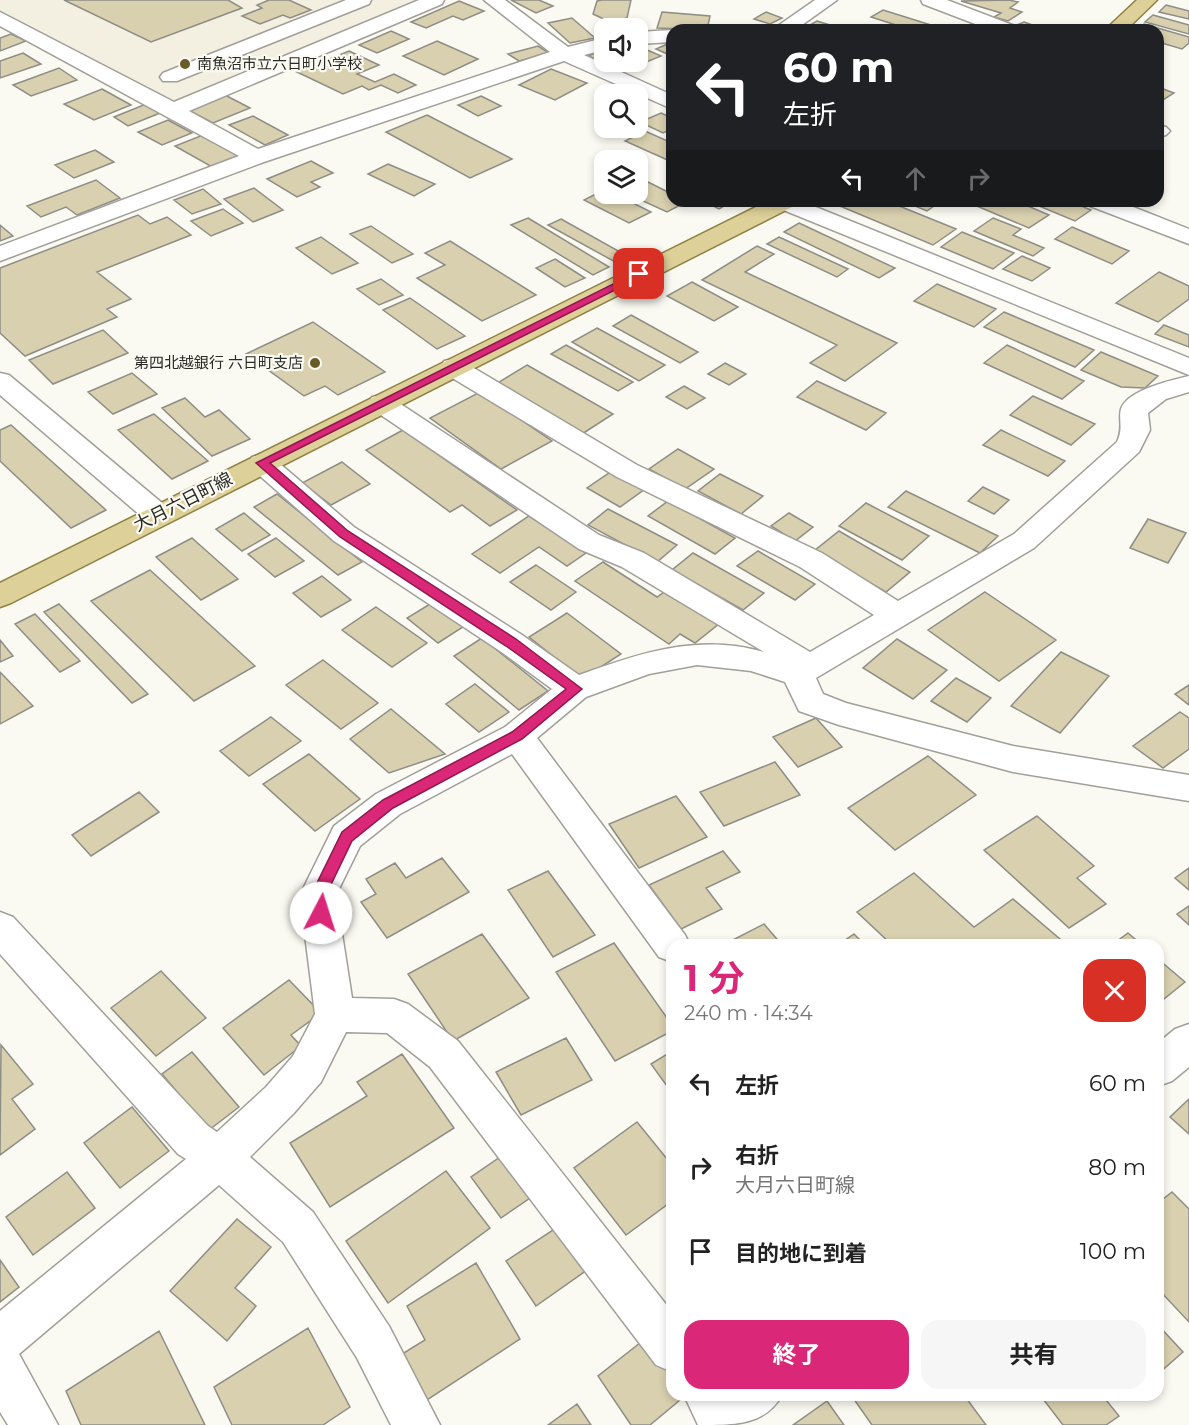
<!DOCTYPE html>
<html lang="ja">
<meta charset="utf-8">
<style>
:root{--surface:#fff;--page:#f6f6f6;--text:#222;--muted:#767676;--accent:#db2777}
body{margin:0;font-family:Montserrat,"Noto Sans JP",sans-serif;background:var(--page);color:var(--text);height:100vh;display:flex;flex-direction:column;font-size:22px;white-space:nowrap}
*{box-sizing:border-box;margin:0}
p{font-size:20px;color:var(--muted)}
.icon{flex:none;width:33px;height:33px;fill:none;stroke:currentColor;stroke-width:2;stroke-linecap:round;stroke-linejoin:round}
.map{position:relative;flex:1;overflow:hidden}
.panel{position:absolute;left:666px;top:939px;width:498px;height:462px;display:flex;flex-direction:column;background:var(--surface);border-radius:18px;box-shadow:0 3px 9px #0003}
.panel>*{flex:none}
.banner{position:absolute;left:666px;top:24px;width:498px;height:183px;border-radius:18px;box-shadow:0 3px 9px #0003;background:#202124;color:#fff;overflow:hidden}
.tools{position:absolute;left:594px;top:18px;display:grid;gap:12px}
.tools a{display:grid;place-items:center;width:54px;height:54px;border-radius:12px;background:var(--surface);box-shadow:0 3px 9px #0003;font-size:30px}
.pin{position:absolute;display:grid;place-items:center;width:51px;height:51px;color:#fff;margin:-26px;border-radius:12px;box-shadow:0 3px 9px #0006}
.me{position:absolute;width:66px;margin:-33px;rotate:5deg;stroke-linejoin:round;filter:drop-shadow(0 0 4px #0008)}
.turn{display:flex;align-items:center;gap:21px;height:126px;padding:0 18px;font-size:27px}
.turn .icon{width:78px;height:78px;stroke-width:2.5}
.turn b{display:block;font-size:42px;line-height:51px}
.lanes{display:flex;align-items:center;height:57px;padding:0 18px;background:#0003;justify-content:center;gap:30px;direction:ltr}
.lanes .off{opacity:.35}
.round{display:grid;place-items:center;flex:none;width:63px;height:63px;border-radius:18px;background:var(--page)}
.overview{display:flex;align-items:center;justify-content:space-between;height:102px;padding:0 18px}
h1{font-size:36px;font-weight:700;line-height:45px;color:var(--accent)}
.action{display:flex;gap:12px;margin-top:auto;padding:12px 18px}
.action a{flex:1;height:69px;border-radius:18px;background:var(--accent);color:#fff;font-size:24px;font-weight:700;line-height:69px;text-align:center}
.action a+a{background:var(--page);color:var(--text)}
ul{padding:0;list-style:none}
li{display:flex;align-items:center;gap:18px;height:84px;padding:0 18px}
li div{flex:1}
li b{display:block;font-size:22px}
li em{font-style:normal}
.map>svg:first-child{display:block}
.built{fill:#f3f0e1}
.building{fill:#d8d0af;stroke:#8e8d86;stroke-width:1.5}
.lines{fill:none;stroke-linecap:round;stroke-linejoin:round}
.minor-casing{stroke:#a19f99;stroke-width:3}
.major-casing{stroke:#908144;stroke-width:3}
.minor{fill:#fff;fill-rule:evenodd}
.major{fill:#ddd098;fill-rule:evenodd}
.route{fill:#db2777;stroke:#8e194d;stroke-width:1.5}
.poi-dot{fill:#685b28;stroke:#fbfaf2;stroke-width:2}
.labels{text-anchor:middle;stroke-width:4.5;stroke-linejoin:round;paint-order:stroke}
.far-poi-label{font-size:15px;fill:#2a2a27;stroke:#fbfaf2;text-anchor:start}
.street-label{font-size:18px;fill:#2a2a27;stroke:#fbfaf2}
</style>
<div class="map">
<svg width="1189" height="1425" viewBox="0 0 1189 1425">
<rect width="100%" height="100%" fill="#fbfaf2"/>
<path class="built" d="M0 0H435L173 110 0 18Z"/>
<path class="building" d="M64 0H228L242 8 151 42Z
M269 0H289L311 10 290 18 283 15 260 24 242 16 262 8 257 5Z
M511 0H539L553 6 536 13Z
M602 0H631L627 18 610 22 593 14 597 1Z
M1009 0 1018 2 1010 8 1022 12 1008 21 994 17 1001 13 961 1Z
M459 1 484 11 463 20 453 16 426 28 411 22Z
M1166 5 1189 11V19L1159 12Z
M883 10 931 25 924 30H893L889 29 896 25 871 17Z
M662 12 710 16 707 30 657 28Z
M766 12 782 18 770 24 754 19Z
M1153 15 1189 25V34L1145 22Z
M572 18 595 38 570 43 548 23Z
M817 21 846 30H801Z
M1024 22 1046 30 1012 27Z
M1144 24 1189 37V43L1182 49 1158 42V30H1137Z
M391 31 409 39 377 53 359 45Z
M11 34 26 41 0 51V38Z
M437 41 478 59 444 75 403 56Z
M672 42V56L656 49Z
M538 46 549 53 519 61 508 54Z
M638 46 661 56 639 65 631 62H638Z
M349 51 379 65 357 74 375 82 394 74 416 85 398 93 381 85 369 90 362 86 343 94 297 72Z
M599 51 604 53V62H617L610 65 588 56Z
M23 53 41 64 0 78V61Z
M59 68 77 80 31 96 13 85Z
M551 69 587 83 555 100 519 85Z
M1158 87 1174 93 1163 100 1158 98Z
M102 89 131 105 94 120 64 104Z
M225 95 250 108 213 123 188 110Z
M481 96 501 106 478 116 458 105Z
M146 104 160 113 128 126 114 117Z
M661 113 672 118V129L663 133 640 122Z
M427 115 512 159 470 178 386 132Z
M253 116 288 135 265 145 229 125Z
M168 120 192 133 162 145 138 132Z
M645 131 672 143V162L625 141Z
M203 135 239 155 212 167 175 146Z
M95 150 114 162 74 178 55 165Z
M311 161 333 173 311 182 320 187 297 197 267 179Z
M388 164 435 184 414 196 368 174Z
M638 177 672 194V201H688L667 212 628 194H638Z
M96 180 120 198 77 215 66 207 41 217 27 206Z
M254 188 283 210 253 222 224 199Z
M203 189 221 204 192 214 174 200Z
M604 190V194H615L651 212 629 223 584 200Z
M703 201H733L719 209Z
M848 201H887L956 229 933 245 840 206Z
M903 201H941L927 211Z
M965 201H1016L1049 215 1029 228Z
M1035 201H1069L1091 210 1075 221 1032 203Z
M223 209 243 223 211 236 191 221Z
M138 215 150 224 167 217 191 235 97 272 131 299 107 309 117 317 25 356 0 333V268Z
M528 218 609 267 593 275 511 225Z
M993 218 1021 229 1013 235 1044 248 1033 256 974 231Z
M561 219 629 257 617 263 548 225Z
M799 223 895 268 879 278 784 232Z
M0 225 13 236 0 241Z
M371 226 413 254 392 263 350 234Z
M1072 227 1129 251 1112 264 1055 239Z
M962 232 1014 253 993 269 941 247Z
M321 237 358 263 332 274 296 248Z
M779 237 848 269 837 277 767 244Z
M450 241 536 295 482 321 417 278 445 265 425 253Z
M757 246 774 254 745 272 897 343 845 381 810 363 837 345 702 280Z
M1022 256 1050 268 1032 281 1003 269Z
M555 259 585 278 565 287 536 268Z
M1159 272 1189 286V299L1158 322 1116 303Z
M381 279 403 295 379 305 357 289Z
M692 282 738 307 714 321 667 296Z
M937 284 996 309 974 327 914 301Z
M410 298 465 336 437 349 383 310Z
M1004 312 1094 350 1075 367 984 327Z
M631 315 698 352 680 363 613 326Z
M313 322 385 372 338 395 325 386 304 396 246 354Z
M1164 325 1189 335V347L1155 334Z
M597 328 665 365 639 381 572 342Z
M103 330 128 353 53 384 29 360Z
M566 345 633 382 618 391 551 354Z
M1007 345 1084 381 1062 399 984 363Z
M1101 352 1158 376 1145 388 1121 387 1081 370Z
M725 363 746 374 729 385 708 374Z
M527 365 613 414 582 434 496 384Z
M132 373 157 394 113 414 88 392Z
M817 381 886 413 866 430 797 397Z
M684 386 705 398 687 409 666 397Z
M480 392 552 441 501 469 430 418Z
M1033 396 1095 424 1071 445 1010 415Z
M185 398 205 417 219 410 250 439 212 456 162 408Z
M154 414 208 461 172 479 118 430Z
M11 425 106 510 71 528 0 461V430Z
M403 430 517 510 490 526 462 505 450 512 366 450Z
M1001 430 1065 461 1048 476 983 445Z
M678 449 714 469 685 489 649 469Z
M342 462 370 484 331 505 302 483Z
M612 471 645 489 620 507 587 488Z
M720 474 763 496 741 514 698 491Z
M983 487 1009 500 994 514 968 501Z
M906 491 998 536 980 553 888 507Z
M277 494 362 562 338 575 254 507Z
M668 501 735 538 715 554 648 516Z
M866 503 929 536 902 560 839 526Z
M608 509 677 545 657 562 588 525Z
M244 513 270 535 242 551 216 529Z
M789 513 813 527 795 541 771 526Z
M529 516 586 553 567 566 539 547 500 573 472 554Z
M1148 519 1186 533 1168 563 1130 548Z
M839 531 910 572 886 592 814 551Z
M192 538 238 579 201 600 156 557Z
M276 538 304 561 275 577 248 554Z
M758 551 815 584 795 600 737 566Z
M693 553 764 593 743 610 672 570Z
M603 562 657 597 667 590 720 623 695 643 680 634 669 644 575 581Z
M536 565 576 592 551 610 510 582Z
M150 570 255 666 194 701 91 601Z
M322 576 351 600 321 617 293 593Z
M985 592 1056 640 999 681 928 630Z
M435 601 466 625 438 643 407 618Z
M59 604 148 694 132 703 44 612Z
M376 607 427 643 392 667 342 630Z
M567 613 621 654 582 679 529 637Z
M35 614 80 661 60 672 15 624Z
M482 638 548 691 519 710 454 656Z
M897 639 947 670 913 699 863 668Z
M0 640 13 656 0 662Z
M1061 652 1109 676 1060 733 1011 706Z
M323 660 378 703 341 729 286 685Z
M0 672 33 706 0 724Z
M956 678 991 698 967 722 931 701Z
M475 684 509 712 479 732 446 704Z
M1189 685V705L1175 694Z
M391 709 445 754 389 773 350 739Z
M1180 712 1189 718V749L1163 768 1133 746Z
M271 717 301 741 249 776 220 751Z
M816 718 842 747 798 767 773 737Z
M309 754 360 799 315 831 263 784Z
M928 756 976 795 895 850 848 808Z
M775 762 800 795 724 826 700 792Z
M139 792 159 812 91 856 72 835Z
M676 796 707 837 639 868 609 824Z
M1037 816 1094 866 1077 878 1106 904 1069 928 984 850Z
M723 851 740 872 706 888 722 909 681 929 649 885Z
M442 858 469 892 387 938 361 902 376 894 366 879 395 863 406 878Z
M1189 868V890L1175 878Z
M548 871 595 935 553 957 508 890Z
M914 873 974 927 1013 899 1067 945H892L857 912Z
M1189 906V925L1177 914Z
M764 924 782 945H723Z
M1128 933 1142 945H1112Z
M482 934 529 998 453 1041 408 974Z
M854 934 865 945H838Z
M614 943 672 1025V1031L615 1061 556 972Z
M1158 959 1185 982 1159 1003H1158Z
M161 971 206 1018 156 1056 111 1008Z
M289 980 321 1013 291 1035 301 1046 264 1075 223 1028Z
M566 1038 592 1080 521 1115 496 1072Z
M1 1045 33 1084 12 1099 35 1129 0 1155Z
M672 1051V1093L651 1064Z
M192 1052 239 1107 209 1130 162 1074Z
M402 1054 454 1128 330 1207 290 1143 367 1096 357 1082Z
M1189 1099V1134L1170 1117Z
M132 1107 169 1151 120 1188 84 1143Z
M637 1122 672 1165V1201L626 1235 574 1168Z
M503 1155 533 1196 501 1218 471 1177Z
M446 1171 490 1228 388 1303 346 1241Z
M67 1172 95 1208 33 1255 6 1217Z
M1172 1192 1189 1209V1322L1158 1289V1203Z
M237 1219 271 1247 235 1288 256 1306 227 1341 170 1291Z
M556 1228 587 1270 536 1306 506 1261Z
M0 1260 19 1287 0 1302Z
M476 1263 520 1339 427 1400 402 1354 425 1340 407 1306Z
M1158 1325 1183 1352 1158 1374Z
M308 1328 350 1407 323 1425H232L214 1387Z
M159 1331 205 1425H81L66 1391Z
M645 1339 672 1376V1395H686L650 1425H631L598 1376Z
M851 1395H964L986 1425H872Z
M1040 1395H1102L1119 1416 1106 1425H1063Z
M827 1401 844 1425H793Z
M577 1404 591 1425H548Z"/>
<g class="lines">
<defs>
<path id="minor" d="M346 0H371L369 4 177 81H163L160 77 163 73Z
M419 0H444L442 4 189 111 258 149 550 52 484 0H505L568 47 604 38V50L584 55 672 95V109L564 61 264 162 0 261V246L239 156 0 26V12L174 102Z
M815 0H837L795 30H772Z
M921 0H947L1015 26 1018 30H991L923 4Z
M672 30V42L638 44V32Z
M1158 125 1166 127 1170 131 1166 135 1158 137Z
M801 201 1189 358V375L776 207 773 202Z
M1087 201H1118L1189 229V244L1090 206Z
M453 359 462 361 637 465 822 553 898 601 1014 534 1117 442C1124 427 1118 420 1121 409 1127 390 1172 380 1189 376V392L1166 399 1148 413 1150 430 1139 452 1034 548 816 678 823 694 846 703 1013 746 1189 775V801L1013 772 839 725 799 711 785 682 751 671 697 665 649 674 586 697 537 738 685 935 690 945H672V962L659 957 512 754 400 814 360 846 336 895 352 998 394 999 408 1004 458 1041 672 1312V1372L656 1365 430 1067 387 1033 346 1032 321 1082 294 1113 250 1157 313 1212 389 1326 440 1425H391L357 1358 283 1242 219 1185 19 1354 58 1425H8L0 1412V1311L186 1159 178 1154 0 954V912L13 917 208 1126 217 1132 266 1087 293 1056 315 1014 300 895 334 826 376 794 505 727 552 689 500 651 334 541 252 469 248 463 252 457 262 454 272 457 354 527 522 635 579 675C639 653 699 633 764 652L622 567 579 549 372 409 368 403 372 397 381 395 390 397 599 535 644 553 810 652 874 615 800 567 617 477 444 373 440 367 444 361Z
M0 373 9 375 168 508 172 515 168 522 158 524 148 522 0 395Z
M1189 1024V1067L1172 1081 1158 1086V1043L1175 1029Z
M684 1395H782C765 1425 737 1425 698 1425Z"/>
<path id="major" d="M1137 0H1157L1126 30H1105Z
M768 201H797L794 206 11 603 0 607V583Z"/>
</defs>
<use href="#minor" class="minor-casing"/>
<use href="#major" class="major-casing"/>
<use href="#minor" class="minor"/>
<use href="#major" class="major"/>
</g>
<path class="route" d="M639 271 644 274 643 276 270 463 348 531 516 639 582 689 522 739 393 808 352 841 326 895 329 913 327 917H316L311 895 342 832 383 800 512 732 566 689 506 646 340 537 256 463Z"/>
<g class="poi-dot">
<circle cx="185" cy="64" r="6"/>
<circle cx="315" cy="363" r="6"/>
</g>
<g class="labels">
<g class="far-poi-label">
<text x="197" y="69">南魚沼市立六日町小学校</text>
<text x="303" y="368" text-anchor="end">第四北越銀行 六日町支店</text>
</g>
<g class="street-label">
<text transform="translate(183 502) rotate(-27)" y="6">大月六日町線</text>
</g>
</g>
</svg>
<div class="tools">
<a><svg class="icon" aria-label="sound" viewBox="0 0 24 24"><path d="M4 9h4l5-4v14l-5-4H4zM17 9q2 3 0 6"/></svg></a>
<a><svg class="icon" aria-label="search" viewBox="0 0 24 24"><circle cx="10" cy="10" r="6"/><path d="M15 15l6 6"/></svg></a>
<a><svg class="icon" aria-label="layers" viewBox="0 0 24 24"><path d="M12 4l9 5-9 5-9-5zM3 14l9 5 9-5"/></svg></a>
</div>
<div class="pin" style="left:639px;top:274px;background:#d93025"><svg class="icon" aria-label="arrive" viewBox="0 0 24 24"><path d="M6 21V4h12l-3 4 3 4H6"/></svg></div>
<svg class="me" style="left:321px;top:913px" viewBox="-20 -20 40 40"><circle r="19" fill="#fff"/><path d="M0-13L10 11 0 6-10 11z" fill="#db2777"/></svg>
<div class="banner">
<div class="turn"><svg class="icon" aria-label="left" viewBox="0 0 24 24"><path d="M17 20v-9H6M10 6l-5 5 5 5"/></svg><div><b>60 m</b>左折</div></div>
<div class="lanes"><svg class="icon" aria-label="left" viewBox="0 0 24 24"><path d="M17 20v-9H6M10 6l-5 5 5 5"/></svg><svg class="icon off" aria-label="ahead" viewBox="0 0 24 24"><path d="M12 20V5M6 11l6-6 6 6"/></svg><svg class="icon off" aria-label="right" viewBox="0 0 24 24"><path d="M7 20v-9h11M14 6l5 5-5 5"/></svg></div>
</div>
<section class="panel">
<div class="overview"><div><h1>1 分</h1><p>240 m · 14:34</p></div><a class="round" style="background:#d93025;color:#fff"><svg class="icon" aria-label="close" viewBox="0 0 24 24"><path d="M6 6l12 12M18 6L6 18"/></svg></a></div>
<ul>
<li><svg class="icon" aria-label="left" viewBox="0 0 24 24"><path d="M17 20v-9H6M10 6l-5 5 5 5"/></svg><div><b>左折</b></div><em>60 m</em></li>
<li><svg class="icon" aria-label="right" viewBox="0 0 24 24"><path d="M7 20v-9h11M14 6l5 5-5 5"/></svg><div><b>右折</b><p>大月六日町線</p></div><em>80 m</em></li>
<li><svg class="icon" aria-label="arrive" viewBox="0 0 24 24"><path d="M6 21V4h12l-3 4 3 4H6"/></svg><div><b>目的地に到着</b></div><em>100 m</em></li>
</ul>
<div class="action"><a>終了</a><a>共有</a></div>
</section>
</div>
